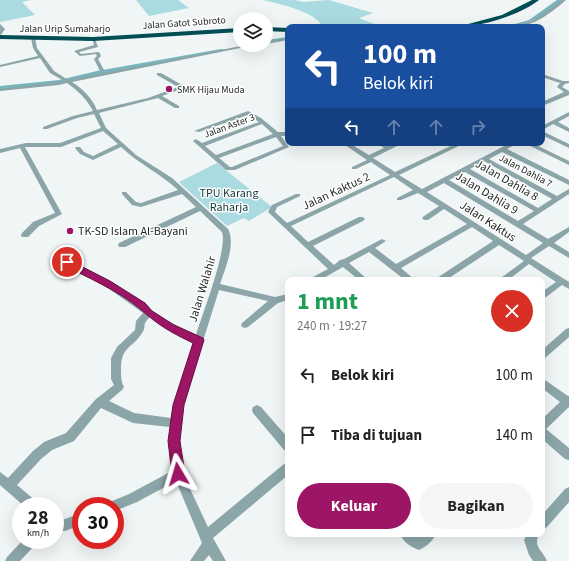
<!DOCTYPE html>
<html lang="id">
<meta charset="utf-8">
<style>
:root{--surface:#fff;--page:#f6f6f6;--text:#222;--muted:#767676;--accent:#9d1666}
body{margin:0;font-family:"Source Sans 3",sans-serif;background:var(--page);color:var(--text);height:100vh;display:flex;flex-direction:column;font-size:15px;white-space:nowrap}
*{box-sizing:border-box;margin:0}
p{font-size:13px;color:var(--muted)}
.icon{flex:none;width:22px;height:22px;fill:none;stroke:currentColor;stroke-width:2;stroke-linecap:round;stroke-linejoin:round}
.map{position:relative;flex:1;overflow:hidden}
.drawer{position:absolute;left:285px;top:277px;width:260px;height:260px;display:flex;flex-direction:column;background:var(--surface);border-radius:8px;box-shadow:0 4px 16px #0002}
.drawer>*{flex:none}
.banner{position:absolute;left:285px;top:24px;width:260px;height:122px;border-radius:8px;box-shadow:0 4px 16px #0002;background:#1a4fa0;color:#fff;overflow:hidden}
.fabs{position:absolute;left:233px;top:12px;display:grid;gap:8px}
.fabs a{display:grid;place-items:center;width:40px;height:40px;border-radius:50%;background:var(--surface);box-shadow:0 4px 16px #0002;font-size:20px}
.speed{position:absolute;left:12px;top:497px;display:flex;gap:8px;font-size:20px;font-weight:700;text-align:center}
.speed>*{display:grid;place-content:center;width:52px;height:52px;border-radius:50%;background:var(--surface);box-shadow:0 4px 16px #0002;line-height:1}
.speed small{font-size:10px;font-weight:400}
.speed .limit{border:6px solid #d22;background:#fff;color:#111}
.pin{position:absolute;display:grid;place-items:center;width:34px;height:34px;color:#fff;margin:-17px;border:2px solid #fff;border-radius:50%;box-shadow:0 1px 4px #0007}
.me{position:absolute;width:44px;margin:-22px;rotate:353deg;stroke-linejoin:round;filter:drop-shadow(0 0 3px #0008)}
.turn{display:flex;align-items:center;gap:14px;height:84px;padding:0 12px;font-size:18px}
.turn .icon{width:52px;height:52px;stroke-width:2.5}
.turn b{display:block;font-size:28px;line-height:34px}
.lanes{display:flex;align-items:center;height:38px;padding:0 12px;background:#0003;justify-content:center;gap:20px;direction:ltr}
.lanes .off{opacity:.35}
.round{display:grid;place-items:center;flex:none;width:42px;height:42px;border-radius:21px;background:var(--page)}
.overview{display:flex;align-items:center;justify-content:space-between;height:68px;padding:0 12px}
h1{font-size:24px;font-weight:700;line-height:30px;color:#1e9e55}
.cta{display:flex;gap:8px;margin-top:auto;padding:8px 12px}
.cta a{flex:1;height:46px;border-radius:24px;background:var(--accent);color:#fff;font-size:16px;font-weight:700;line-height:46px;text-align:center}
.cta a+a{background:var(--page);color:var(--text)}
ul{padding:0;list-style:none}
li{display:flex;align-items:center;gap:12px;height:60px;padding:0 12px}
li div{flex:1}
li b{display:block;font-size:15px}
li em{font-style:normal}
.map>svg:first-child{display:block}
.green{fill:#a9dbe0}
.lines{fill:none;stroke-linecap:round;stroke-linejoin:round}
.canal{fill:#76b5bb;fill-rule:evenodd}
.street{fill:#8ba5a8;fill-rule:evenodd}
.highway{fill:#014d53;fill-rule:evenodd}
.route{fill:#9d1666;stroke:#660e42}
.poi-dot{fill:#9d1666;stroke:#fff;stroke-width:1.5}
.labels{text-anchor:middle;stroke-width:3;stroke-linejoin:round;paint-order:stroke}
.far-street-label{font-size:10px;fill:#262828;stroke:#fff}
.far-poi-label{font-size:10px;fill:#262828;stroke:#fff;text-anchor:start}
.street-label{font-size:12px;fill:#262828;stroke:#fff}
.park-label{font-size:12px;fill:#16373a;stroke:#fff}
.poi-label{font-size:12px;fill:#262828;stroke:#fff;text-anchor:start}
</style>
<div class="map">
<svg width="569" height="561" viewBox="0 0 569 561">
<rect width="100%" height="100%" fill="#f0f5f5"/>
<path class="green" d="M0 0H31L22 2 35 15 0 22Z
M136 0H178L189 8 149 16Z
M263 0H295L303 2 329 0 373 13 359 18 382 27H323C315 11 279 4 263 0Z
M217 163 272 207 249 221 244 218 227 226 179 182Z"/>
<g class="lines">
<path class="canal" d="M557 0H562C545 15 527 27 504 27L529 20Z
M288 37V39L266 42V40Z
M221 49H223V51L97 75 59 84 0 90V86L59 80 97 71Z"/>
<path class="street" d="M562 0H566C551 13 533 27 513 27L532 21Z
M0 24 5 29 0 36Z
M33 37 35 38 37 48 54 71 68 80 246 45H255L72 82C83 89 92 98 97 110L148 98 178 87 157 75V73H161L184 86V88L162 96 179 106V108H175L158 98 99 113 106 128 136 155 172 178 228 229C236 244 225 269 220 284L275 297 288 294V300L278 303 248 327 245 328 242 327 241 325 242 323 268 301 219 290 183 405 179 441 183 474 208 527 284 464 288 463V475L213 538 226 561H213L209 555 204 561H190L202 543 176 481 137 502 115 511V506H108L110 502 129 494 172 471 169 441 170 427 133 423 101 408 74 441 52 450 41 459 17 485 37 502 39 506H24L0 485V472L8 478 33 451 44 442 66 433 96 399 114 385 111 379V358L117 347 135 330 136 321 143 313 105 286 53 258 52 256 53 254H59L111 282 166 320 196 335C202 315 228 249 222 232L200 211 125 247H119L118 245 119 243 196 207 182 194 141 207 132 205 122 194V192H126L136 202 141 203 178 190C161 174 139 164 121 147L93 160 80 154 75 148 76 147H80L84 152 93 156 118 144 103 131 61 147H25L62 214 39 226 28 237H22L21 235 22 233 33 222 55 213 20 148 0 153V149L26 143H60L101 128 94 114 77 118 47 129H43V127L73 116 93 111C87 99 78 91 67 83L59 85 0 91V89L64 81 50 73 40 58 0 67V65L38 56 33 48 31 38ZM150 317 171 331 194 342 173 405 171 418 134 413 109 401 122 390 124 387C121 381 121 376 121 369 121 346 132 349 142 333 147 327 141 325 150 317Z
M92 38 95 39 98 47 79 52 81 54 99 52 101 56 98 59 104 70V71H100L94 59 97 56 96 54 80 56 74 51 94 45Z
M288 38V40L266 44V42Z
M542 74 563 81H569V83L565 84 562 87 569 91V95L542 106V102L564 92 557 87 560 83 542 77Z
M248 111 261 118 278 132H288V136H281L289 147 235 170H226L193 141 196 139 202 143 259 122 248 115 199 132 194 131ZM262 124 273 134 216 155 205 146ZM276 137 283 146 232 167H230L219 158Z
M569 112V116L558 122 569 128V132L553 124 542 130V126Z
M542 131 569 144V148L542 135Z
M342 143H349L369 155 384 148 377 143H384L389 146 395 143H403L373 158 395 172 457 143H465L399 175 422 189 510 143H517L507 149 569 180V185L567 184 502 152 489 159 557 196 569 189V194L523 224 548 239 569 227V232L554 243 569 252V258L549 246 531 258 569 282V289L562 285 542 300V292L556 282 529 264 508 280H498L524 261 499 245 446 280H436L437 278 493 241 472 227 401 268 415 280H405L369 252 349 263 368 280H359L343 267 320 280H310L311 278 328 269 268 212 272 205 296 194H300V196L277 207 275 212 287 223 390 175 371 162 356 169H352V167L367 160ZM484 161 552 199 538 208 470 169ZM465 172 534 211 518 221 449 180ZM394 177 413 190 397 198V200H401L418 193 439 206 424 216 422 218 424 220H428L444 209 467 224 396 264 375 248 386 241 382 239 344 259 340 260 334 265 313 246 363 221 365 219 363 217H359L308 242 291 226ZM444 183 543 243 526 255 427 192Z
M524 143H532L569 161V165Z
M569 328V337L545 358 542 359V350L566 329Z
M542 378 568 396H569V407L546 429 569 448V460L565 459 542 439V419L560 402 542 388Z
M257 405 261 407 288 438V451L284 450 253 413 252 410 253 407Z
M569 487V502L546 528 542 530V515L565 489Z
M81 513V525L65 531H55V519H65Z
M400 534H415L418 537 421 534H436C433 541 426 547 419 550 411 547 404 543 400 534Z
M527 534H539C533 548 542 549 547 561H533L529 555 524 540Z
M23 540H38L36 544 20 561H5L7 557Z"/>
<path class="highway" d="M532 0H539C520 15 481 27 457 27L502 15Z
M266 27 288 28V32L266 31Z
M240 28V32L93 41 0 39V35L93 37Z"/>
</g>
<path class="route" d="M67 259 110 281 145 303 152 311 174 325 203 338 204 340 184 405 180 441 185 474 183 479 178 481 174 479 172 474 168 441 173 405 193 343C170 332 158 325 139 308 117 290 88 278 64 265V260Z"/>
<g class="poi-dot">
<circle cx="169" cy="89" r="4"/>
<circle cx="70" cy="231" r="4"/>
</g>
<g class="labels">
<g class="far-street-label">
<text transform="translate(184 22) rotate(-4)" y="4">Jalan Gatot Subroto</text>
<text x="65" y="32">Jalan Urip Sumaharjo</text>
<text transform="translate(229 125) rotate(-20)" y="4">Jalan Aster 3</text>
<text transform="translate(526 170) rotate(28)" y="4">Jalan Dahlia 7</text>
</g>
<g class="far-poi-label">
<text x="177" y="93">SMK Hijau Muda</text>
</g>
<g class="street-label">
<text transform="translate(507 180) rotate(30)" y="4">Jalan Dahlia 8</text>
<text transform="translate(336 191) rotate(-25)" y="4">Jalan Kaktus 2</text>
<text transform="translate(487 193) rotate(31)" y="4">Jalan Dahlia 9</text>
<text transform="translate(488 221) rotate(33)" y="4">Jalan Kaktus</text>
<text transform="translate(202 289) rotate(-73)" y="4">Jalan Walahir</text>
</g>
<g class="park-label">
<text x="229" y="197">TPU Karang<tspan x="229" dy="14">Raharja</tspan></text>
</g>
<g class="poi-label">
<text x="78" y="235">TK-SD Islam Al-Bayani</text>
</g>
</g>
</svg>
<div class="fabs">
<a><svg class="icon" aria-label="layers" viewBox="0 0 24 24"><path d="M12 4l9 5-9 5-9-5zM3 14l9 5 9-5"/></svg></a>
</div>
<div class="speed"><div>28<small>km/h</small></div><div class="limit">30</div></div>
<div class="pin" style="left:67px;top:262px;background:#d93025"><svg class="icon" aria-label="arrive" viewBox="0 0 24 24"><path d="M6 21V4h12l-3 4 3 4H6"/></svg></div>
<svg class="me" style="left:178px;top:474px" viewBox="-20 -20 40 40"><path d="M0-17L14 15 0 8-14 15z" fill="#9d1666" stroke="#fff" stroke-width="4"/></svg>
<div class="banner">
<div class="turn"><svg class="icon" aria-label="left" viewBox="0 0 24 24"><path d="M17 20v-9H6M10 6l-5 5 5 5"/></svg><div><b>100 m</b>Belok kiri</div></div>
<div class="lanes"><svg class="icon" aria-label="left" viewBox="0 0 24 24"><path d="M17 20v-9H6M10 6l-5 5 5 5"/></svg><svg class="icon off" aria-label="ahead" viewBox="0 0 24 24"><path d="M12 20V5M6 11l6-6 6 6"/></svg><svg class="icon off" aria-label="ahead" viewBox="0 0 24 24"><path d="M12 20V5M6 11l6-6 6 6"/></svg><svg class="icon off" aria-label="right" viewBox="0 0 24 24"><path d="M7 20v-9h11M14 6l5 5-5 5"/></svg></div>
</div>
<section class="drawer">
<div class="overview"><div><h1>1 mnt</h1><p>240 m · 19:27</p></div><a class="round" style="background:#d93025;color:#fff"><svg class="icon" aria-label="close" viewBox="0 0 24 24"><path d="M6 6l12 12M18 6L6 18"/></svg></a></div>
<ul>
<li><svg class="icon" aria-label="left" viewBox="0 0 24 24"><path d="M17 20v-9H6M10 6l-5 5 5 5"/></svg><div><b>Belok kiri</b></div><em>100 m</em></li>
<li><svg class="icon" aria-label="arrive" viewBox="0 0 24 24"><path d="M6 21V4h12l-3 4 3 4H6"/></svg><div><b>Tiba di tujuan</b></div><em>140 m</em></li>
</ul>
<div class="cta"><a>Keluar</a><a>Bagikan</a></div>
</section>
</div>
